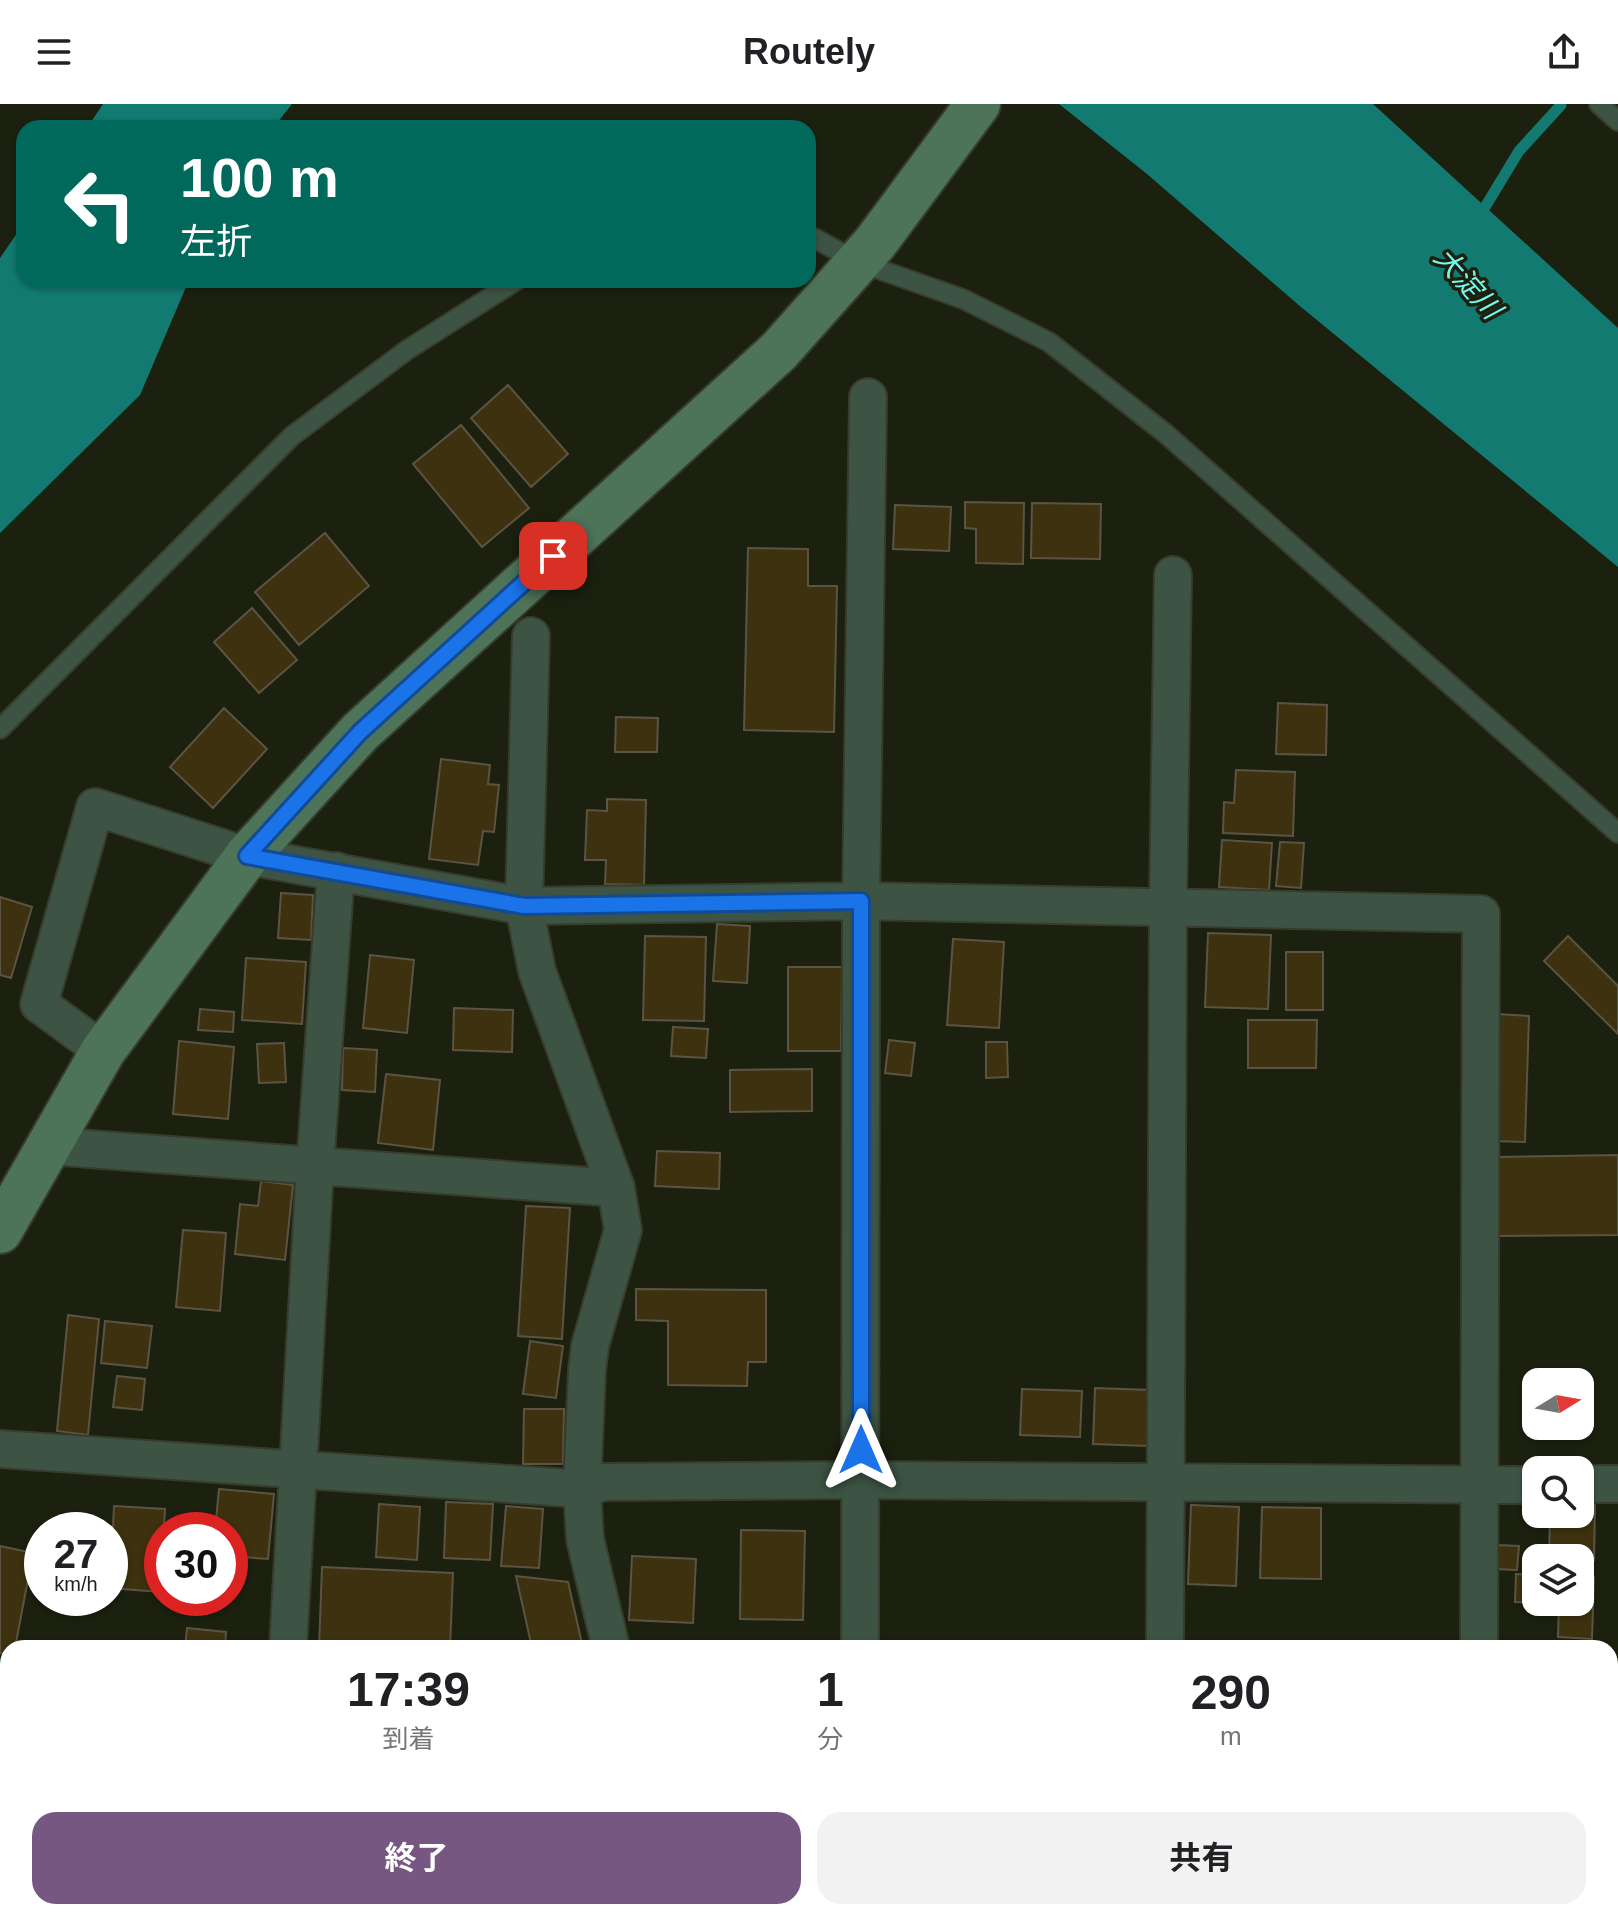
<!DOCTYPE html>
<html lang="ja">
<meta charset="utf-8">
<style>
:root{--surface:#fff;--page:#f2f2f2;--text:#202124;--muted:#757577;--accent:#765781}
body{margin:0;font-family:Arial,"Noto Sans JP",sans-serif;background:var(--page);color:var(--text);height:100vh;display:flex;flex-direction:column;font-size:30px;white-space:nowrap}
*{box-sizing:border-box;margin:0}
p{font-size:26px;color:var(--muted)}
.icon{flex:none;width:44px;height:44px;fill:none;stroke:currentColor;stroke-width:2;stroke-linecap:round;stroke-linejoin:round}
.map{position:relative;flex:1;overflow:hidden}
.side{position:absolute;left:0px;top:1536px;width:1618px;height:280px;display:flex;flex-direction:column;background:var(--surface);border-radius:24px 24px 0 0;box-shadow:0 2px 6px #0004}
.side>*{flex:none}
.banner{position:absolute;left:16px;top:16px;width:800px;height:168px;border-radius:24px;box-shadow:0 2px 6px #0004;background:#00695c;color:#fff;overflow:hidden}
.needle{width:52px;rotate:79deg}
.tools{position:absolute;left:1522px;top:1264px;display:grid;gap:16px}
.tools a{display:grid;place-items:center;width:72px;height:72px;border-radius:16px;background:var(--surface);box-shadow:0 2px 6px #0004;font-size:40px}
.speed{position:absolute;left:24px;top:1408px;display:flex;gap:16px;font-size:40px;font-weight:700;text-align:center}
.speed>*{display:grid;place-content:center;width:104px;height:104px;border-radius:50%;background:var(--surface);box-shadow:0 2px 6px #0004;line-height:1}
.speed small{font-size:20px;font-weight:400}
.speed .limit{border:12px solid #d22;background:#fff;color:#111}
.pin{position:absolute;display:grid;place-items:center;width:68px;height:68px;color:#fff;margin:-34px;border-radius:16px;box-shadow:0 4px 12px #0006}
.me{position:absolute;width:88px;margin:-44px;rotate:0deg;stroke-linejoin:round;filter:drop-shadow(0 0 6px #0008)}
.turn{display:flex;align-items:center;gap:28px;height:168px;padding:0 32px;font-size:36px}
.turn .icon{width:104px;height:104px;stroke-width:2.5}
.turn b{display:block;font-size:56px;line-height:68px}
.eta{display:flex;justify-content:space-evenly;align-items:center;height:136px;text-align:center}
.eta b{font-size:48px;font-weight:700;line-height:56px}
.primary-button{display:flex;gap:16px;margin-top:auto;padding:16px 32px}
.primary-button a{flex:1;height:92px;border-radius:24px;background:var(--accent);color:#fff;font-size:32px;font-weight:700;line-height:92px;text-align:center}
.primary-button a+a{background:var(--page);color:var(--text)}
header{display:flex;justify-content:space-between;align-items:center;height:104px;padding:0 32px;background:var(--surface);font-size:36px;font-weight:700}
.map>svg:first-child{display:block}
.water{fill:#137a72}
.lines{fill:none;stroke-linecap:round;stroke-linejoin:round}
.stream{stroke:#137a72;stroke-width:11}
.building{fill:#3d310f;stroke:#5c5442;stroke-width:2}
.lane-casing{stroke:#373c2c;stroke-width:22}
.street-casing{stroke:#373c2c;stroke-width:40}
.secondary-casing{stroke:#373c2c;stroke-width:48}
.lane{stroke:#3d5444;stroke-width:18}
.street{stroke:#3d5444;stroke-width:36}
.secondary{stroke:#4d7359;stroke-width:44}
.route-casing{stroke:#114b97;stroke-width:20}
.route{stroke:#1a73e8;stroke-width:14}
.labels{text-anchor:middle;stroke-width:7;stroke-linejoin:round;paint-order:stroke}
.water-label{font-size:28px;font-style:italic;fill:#75f8eb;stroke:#1b200f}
</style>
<header><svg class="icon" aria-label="menu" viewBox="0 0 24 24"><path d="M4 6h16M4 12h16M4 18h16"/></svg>Routely<svg class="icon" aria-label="share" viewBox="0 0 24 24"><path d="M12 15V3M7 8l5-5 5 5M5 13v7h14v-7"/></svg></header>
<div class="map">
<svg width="1618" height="1816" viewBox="0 0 1618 1816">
<rect width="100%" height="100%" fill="#1b200f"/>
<path class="water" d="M103 0H292L273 24H87Z
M1059 0H1373L1618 224V463L1301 203 1147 70Z
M24 119V176H189L140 291 0 429V154Z"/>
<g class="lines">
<path class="stream" d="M1479 113 1519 47 1561 1"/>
</g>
<path class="building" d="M508 281 568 350 531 383 471 314Z
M461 321 529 404 482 443 413 360Z
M965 398 1024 399 1023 460 976 459V425L965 424Z
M1032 399 1101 400 1100 455 1031 454Z
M895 401 951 403 949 447 893 445Z
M325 429 369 482 299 541 255 488Z
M748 444 808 445V482H837L834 628 744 626Z
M252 504 297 556 259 589 214 538Z
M1278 599 1327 601 1326 651 1276 650Z
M224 604 267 645 213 704 170 663Z
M616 613 658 614 657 648H615Z
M441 655 490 661 488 680 499 681 494 728 483 727 478 761 429 755Z
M1236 666 1295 668 1293 732 1223 729 1224 698 1234 699Z
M607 695 646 696 644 781 605 780 606 756H585L587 706 607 707Z
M1222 736 1272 739 1269 786 1219 783Z
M1280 738 1304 739 1301 784 1276 782Z
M281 789 313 791 311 836 278 834Z
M0 793 32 803 11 874 0 871Z
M717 820 750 822 747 879 713 877Z
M1208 829 1271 831 1268 905 1205 903Z
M645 832 706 833 704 917 643 916Z
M1568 832 1618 882V930L1544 857Z
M953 835 1004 838 999 924 947 921Z
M1286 848H1323V906H1286Z
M370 851 414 856 407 929 363 924Z
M246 854 306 858 302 920 242 916Z
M788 863H842L841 947H788Z
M454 904 513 906 512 948 453 946Z
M200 905 234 908 233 928 198 926Z
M1498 910 1529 912 1525 1038 1494 1037Z
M1248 916H1317L1316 964H1248Z
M673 923 708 925 706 954 671 952Z
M889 936 915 939 911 972 885 969Z
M179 937 234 943 228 1015 173 1010Z
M986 938H1007L1008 973 986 974Z
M284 939 286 978 259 979 257 940Z
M343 944 377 946 375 988 342 986Z
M812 965V1007L730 1008V966Z
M386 970 440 976 433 1046 378 1039Z
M657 1047 720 1049 719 1085 655 1082Z
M1618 1051V1131L1498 1132 1497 1053Z
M261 1077 293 1081 285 1156 235 1150 240 1100 258 1102Z
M526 1102 570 1104 562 1235 518 1232Z
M183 1126 226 1129 220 1207 176 1203Z
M636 1185 766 1186V1258H748L747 1282 668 1281V1217L636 1216Z
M68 1211 99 1215 88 1331 57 1327Z
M105 1217 152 1222 147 1264 101 1259Z
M530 1237 563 1242 556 1294 523 1290Z
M117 1272 145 1275 142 1306 113 1303Z
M1095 1284 1150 1286 1148 1342 1093 1340Z
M1022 1285 1082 1287 1080 1333 1020 1331Z
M524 1305H564L563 1360H523Z
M219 1385 274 1390 268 1455 230 1452V1426H215Z
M446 1398 493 1400 490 1456 444 1454Z
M379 1400 420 1403 417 1456 376 1453Z
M1191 1401 1239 1403 1236 1482 1188 1480Z
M1580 1401H1595L1594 1456 1549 1454 1550 1410H1580Z
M114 1402 165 1405 160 1488 110 1484Z
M506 1402 543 1405 539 1464 501 1462Z
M1262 1403 1321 1404V1475L1260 1474Z
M741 1426 805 1427 803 1516 740 1515Z
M1497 1441 1519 1442 1517 1466 1495 1465Z
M0 1442 33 1449 15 1544H8V1550L0 1549Z
M632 1452 696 1455 693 1519 629 1516Z
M322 1463 453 1469 450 1544H319Z
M1516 1470 1536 1471V1498H1580V1473H1594L1592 1535 1558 1533 1559 1499 1515 1498Z
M516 1472 568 1478 583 1544H532Z
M187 1524 226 1528 225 1544H185Z
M1614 1583H1618V1644H1610V1604H1613Z
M1610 1787 1618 1788V1816H1591L1592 1808H1610Z"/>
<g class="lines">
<defs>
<path id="lane" d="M1599 0 1618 17
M808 134H814L858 158 963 195 1049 238 1166 330 1618 729
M0 625 292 332 407 246 517 176"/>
<path id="street" d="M531 532 524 802 537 867 616 1084 623 1126 590 1242 587 1266 582 1385 585 1435 611 1544
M103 947 39 900 95 703 247 752 524 802 861 797 1481 810 1479 1544
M49 1042 616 1084
M0 1345 582 1385 604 1378 861 1376 1536 1381
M1580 1380H1618
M288 1544 315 1063 336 767
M860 1544 861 797 868 293
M1165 1544 1168 802 1173 471
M316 1808V1816
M683 1808 686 1816
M1166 1808V1816
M1480 1808V1816"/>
<path id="secondary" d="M0 1127 103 947 247 752 360 628 779 247 875 139 978 0
M0 1783H8
M821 1808 901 1816"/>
</defs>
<use href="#lane" class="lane-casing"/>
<use href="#street" class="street-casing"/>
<use href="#secondary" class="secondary-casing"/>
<use href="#lane" class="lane"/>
<use href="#street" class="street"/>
<use href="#secondary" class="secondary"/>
</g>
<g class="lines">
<defs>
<path id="route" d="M553 452 360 628 247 752 524 802 861 797V1346"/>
</defs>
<use href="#route" class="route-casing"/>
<use href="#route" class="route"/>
</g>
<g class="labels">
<g class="water-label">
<text transform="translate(1468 179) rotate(48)" y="10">大淀川</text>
</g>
</g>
</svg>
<div class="tools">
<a><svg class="needle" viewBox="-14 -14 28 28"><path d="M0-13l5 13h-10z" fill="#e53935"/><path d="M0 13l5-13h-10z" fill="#757577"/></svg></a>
<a><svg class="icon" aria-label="search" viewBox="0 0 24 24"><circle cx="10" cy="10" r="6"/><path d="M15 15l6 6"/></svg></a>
<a><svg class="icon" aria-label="layers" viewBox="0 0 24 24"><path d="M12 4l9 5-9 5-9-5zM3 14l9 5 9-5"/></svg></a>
</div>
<div class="speed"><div>27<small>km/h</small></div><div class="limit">30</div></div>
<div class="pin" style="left:553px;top:452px;background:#d93025"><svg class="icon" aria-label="arrive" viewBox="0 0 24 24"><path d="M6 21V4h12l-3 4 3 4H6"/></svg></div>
<svg class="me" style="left:861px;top:1346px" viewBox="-20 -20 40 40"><path d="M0-17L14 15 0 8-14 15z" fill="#1a73e8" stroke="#fff" stroke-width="4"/></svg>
<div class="banner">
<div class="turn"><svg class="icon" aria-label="left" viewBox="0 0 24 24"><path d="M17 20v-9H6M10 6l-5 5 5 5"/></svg><div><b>100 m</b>左折</div></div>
</div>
<section class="side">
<div class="eta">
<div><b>17:39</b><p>到着</p></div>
<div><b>1</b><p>分</p></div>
<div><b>290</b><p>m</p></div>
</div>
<div class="primary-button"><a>終了</a><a>共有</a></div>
</section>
</div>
